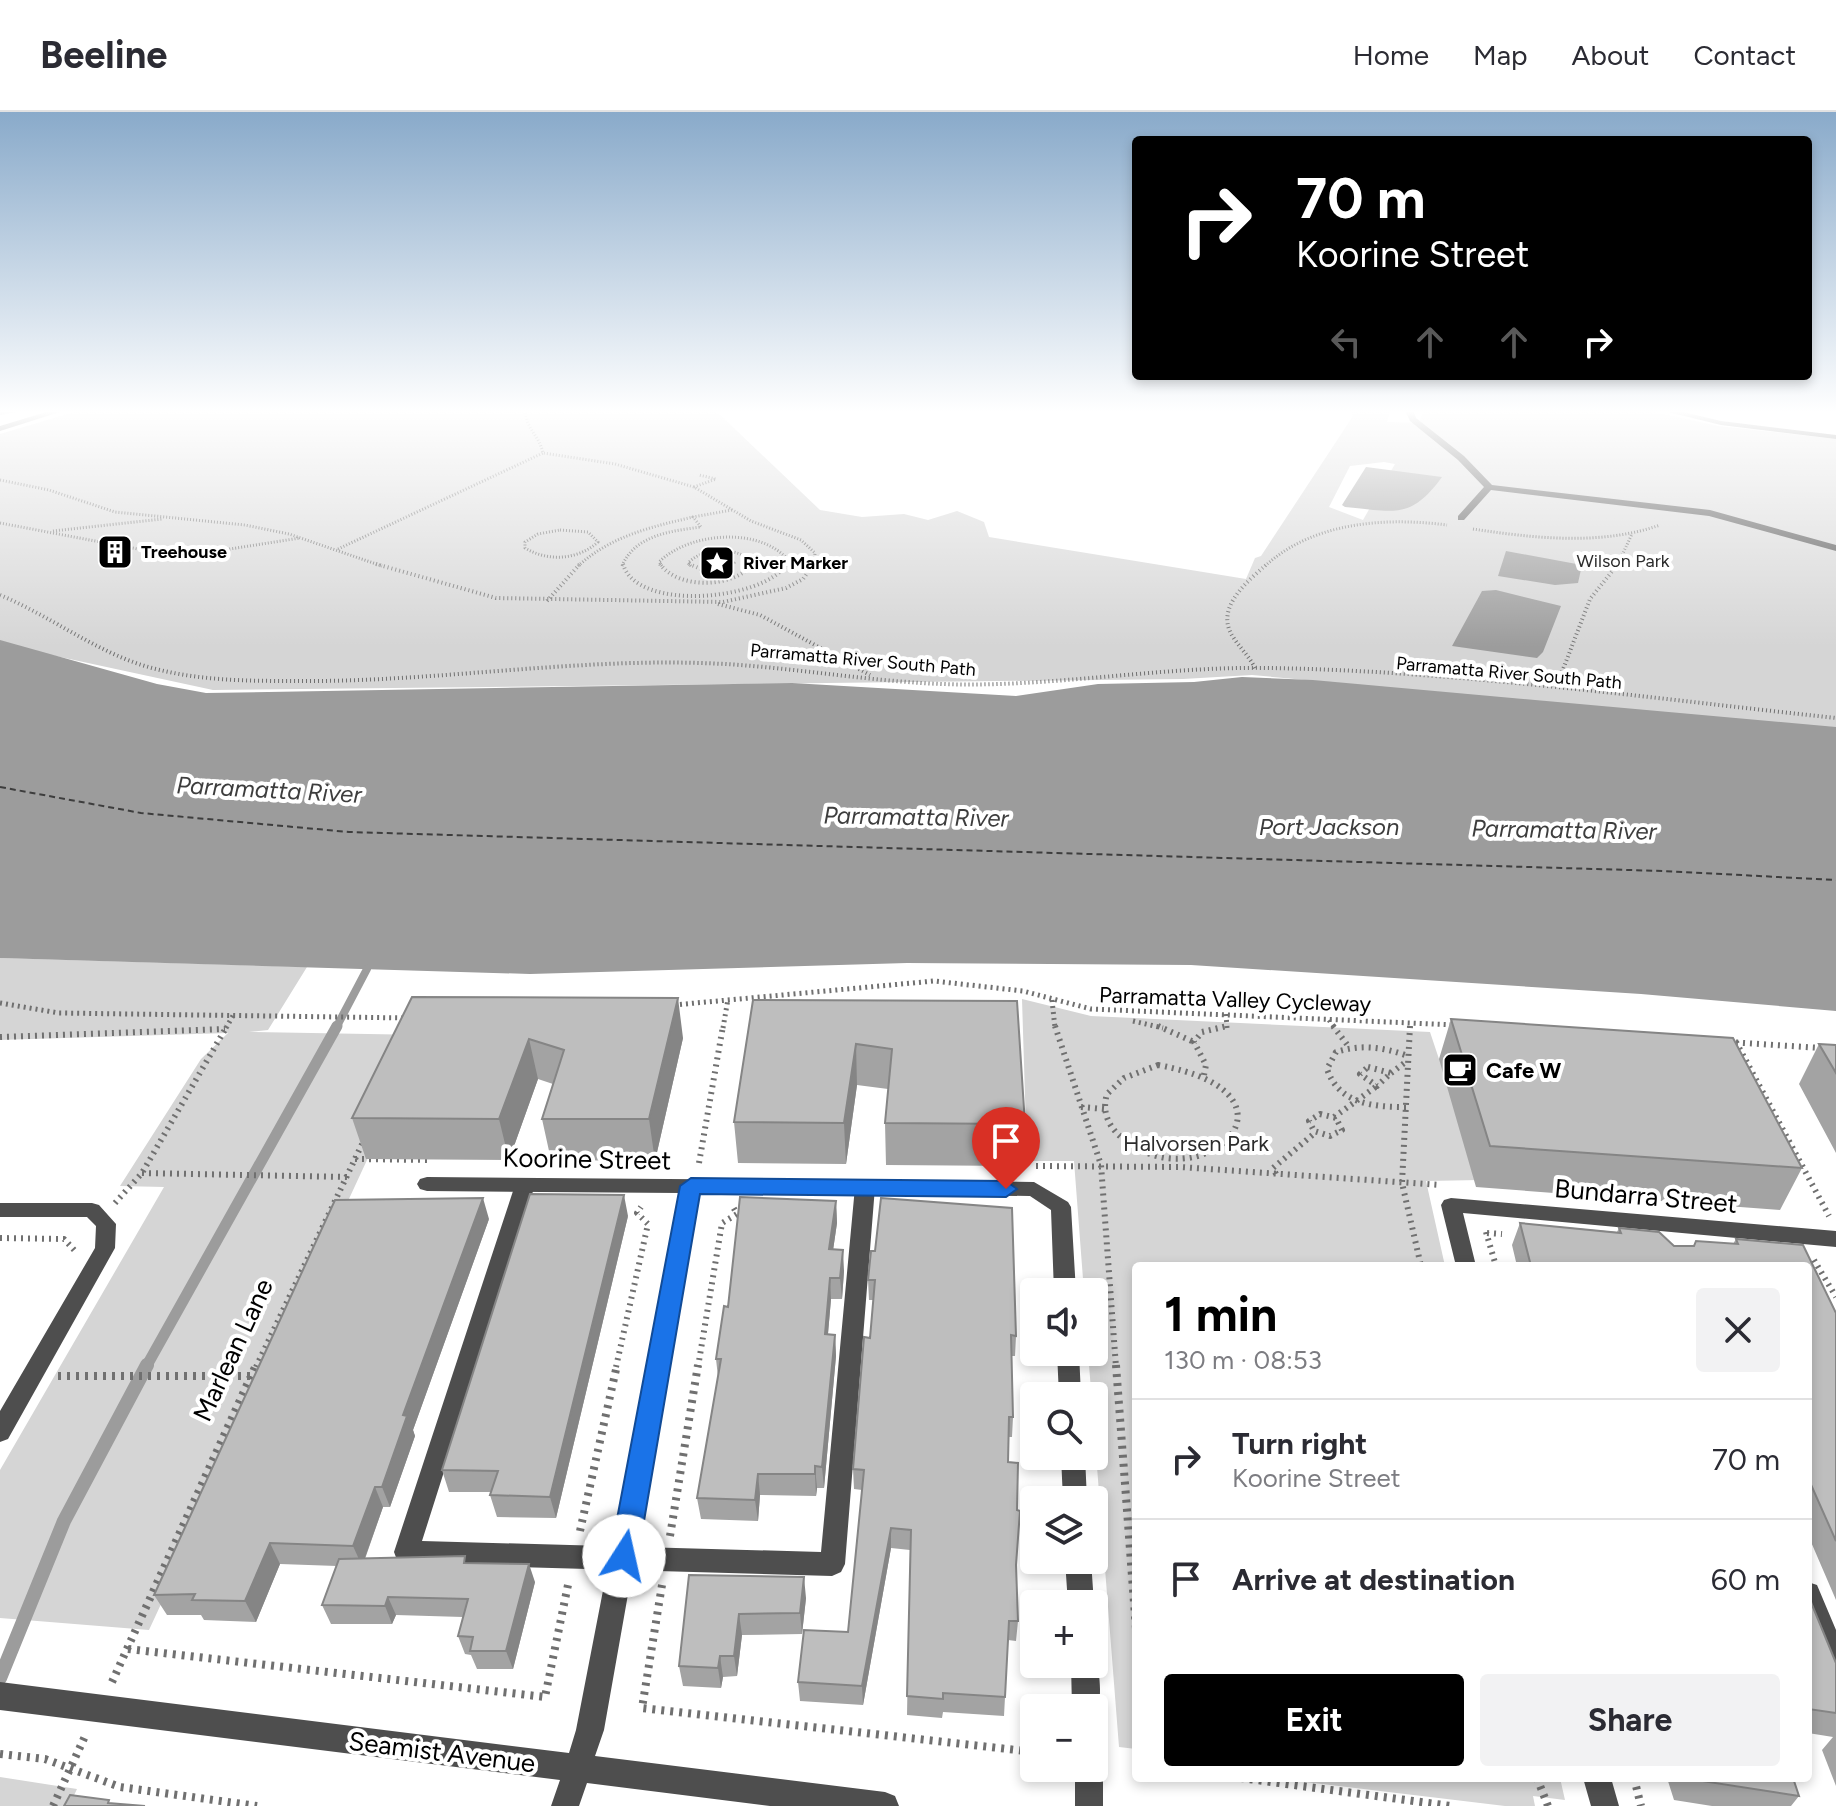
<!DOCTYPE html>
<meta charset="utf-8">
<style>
:root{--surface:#fff;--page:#f2f2f3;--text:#2b2b33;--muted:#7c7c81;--line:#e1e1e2;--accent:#000}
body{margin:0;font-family:Figtree,sans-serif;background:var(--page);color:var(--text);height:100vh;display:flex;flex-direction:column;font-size:30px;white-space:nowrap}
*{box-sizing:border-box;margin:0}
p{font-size:26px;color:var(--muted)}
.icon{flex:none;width:44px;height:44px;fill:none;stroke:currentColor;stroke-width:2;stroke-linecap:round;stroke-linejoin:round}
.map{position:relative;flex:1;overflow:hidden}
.sheet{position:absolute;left:1132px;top:1150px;width:680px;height:520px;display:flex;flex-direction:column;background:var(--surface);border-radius:8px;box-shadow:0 4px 12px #0003}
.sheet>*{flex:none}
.top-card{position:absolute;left:1132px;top:24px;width:680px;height:244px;border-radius:8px;box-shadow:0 4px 12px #0003;background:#000;color:#fff;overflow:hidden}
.controls{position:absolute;left:1020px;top:1166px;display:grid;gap:16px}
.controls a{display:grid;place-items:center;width:88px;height:88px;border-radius:8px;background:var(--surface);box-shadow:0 4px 12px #0003;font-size:40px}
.pin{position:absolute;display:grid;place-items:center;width:68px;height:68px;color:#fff;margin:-82px -34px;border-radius:50% 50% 50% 0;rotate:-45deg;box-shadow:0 0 8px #0007}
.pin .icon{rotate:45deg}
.me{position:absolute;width:88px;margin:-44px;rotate:10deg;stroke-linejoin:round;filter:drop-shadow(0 0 6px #0008)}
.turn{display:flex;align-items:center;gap:28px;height:168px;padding:0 32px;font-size:36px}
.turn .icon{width:104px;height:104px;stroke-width:2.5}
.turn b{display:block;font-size:56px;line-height:68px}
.lanes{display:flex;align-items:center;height:76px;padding:0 32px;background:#0003;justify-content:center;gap:40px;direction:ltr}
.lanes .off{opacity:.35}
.round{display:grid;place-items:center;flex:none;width:84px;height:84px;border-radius:8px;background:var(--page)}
.summary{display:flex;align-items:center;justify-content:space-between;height:136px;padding:0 32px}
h1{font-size:48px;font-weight:700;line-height:60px;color:var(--accent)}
.button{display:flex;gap:16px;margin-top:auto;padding:16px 32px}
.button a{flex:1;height:92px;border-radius:8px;background:var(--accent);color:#fff;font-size:32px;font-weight:700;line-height:92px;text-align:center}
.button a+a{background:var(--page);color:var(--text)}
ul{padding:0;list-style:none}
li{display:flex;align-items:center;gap:24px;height:120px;padding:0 32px;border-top:2px solid var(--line)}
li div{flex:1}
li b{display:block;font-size:30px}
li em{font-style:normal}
header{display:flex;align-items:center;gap:48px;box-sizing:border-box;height:112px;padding:0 40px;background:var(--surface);border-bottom:2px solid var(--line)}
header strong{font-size:38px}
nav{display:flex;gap:44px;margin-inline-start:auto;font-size:28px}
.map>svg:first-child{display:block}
.green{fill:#d5d5d5;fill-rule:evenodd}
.water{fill:#9c9c9c}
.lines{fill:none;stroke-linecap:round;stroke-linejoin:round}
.stream-far2{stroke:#9c9c9c;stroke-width:8}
.stream-far1{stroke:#9c9c9c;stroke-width:11}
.stream{stroke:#9c9c9c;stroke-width:14}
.ferry{stroke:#3d3d3d;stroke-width:2;stroke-dasharray:6 4;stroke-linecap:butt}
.path-far4{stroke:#707070;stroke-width:3;stroke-dasharray:1 2;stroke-linecap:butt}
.path-far3{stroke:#707070;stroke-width:4;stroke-dasharray:1 3;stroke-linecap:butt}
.path-far2{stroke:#707070;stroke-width:5;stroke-dasharray:2 4;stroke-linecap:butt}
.path-far1{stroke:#707070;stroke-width:6;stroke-dasharray:2 5;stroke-linecap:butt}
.path{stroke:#707070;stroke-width:8;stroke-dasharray:3 6;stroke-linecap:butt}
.lane{fill:#4e4e4e;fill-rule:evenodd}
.street{fill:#4e4e4e;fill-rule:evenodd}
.path-bridge{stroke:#707070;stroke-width:3;stroke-dasharray:1 2;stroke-linecap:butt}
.wall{fill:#a3a3a3}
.shaded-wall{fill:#858585}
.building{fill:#bebebe;stroke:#858585;stroke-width:2}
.route{fill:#1a73e8;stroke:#114b97;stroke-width:2}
.labels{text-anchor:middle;stroke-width:8;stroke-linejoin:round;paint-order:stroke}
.far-poi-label{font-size:18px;font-weight:bold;fill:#000;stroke:#fff;text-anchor:start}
.far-park-label{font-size:18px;fill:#2c2c2c;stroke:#fff}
.far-street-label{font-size:18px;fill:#000;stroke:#fff}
.street-label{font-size:22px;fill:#000;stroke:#fff}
.poi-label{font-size:22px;font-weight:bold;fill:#000;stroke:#fff;text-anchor:start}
.park-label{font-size:22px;fill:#2c2c2c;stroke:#fff}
.water-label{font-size:24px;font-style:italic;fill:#3d3d3d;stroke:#fff}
.near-street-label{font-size:26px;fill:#000;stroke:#fff}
</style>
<header>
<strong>Beeline</strong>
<nav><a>Home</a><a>Map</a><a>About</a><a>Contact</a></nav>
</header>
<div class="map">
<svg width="1836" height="1694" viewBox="0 0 1836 1694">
<rect width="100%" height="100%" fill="#fff"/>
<path class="green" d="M81 298H715L820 398 862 405 904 402 928 408 957 399 984 410 989 425 1246 467 1255 446 1261 444 1353 304 1349 298H1394L1390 299 1387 310 1419 311 1423 298H1646L1718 314 1836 327V617L1252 563 1183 567 213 578 0 532V322ZM1384 350 1395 352 1363 408 1329 395 1350 354Z
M0 846 307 855 268 918 249 920 425 923 149 1518 0 1506V1358L164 1075 120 1074 201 947 228 921 0 928Z
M1022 887 1091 904 1430 920 1439 947H1445L1480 1068 1426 1069 1445 1154H1136V1637L1119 1635 1088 1240H1094V1180H1084L1074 1049H1027Z
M0 1665 77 1677 69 1694H0Z
M1272 1666H1560L1565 1688 1533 1684 1535 1694H1505Z"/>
<path class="water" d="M1366 355 1442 365C1410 409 1393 399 1345 395L1342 393Z
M1506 439 1582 453 1578 471 1555 473 1498 464Z
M1496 478 1561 494 1543 540 1537 546 1452 534 1482 479Z
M0 528 157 572 206 581 792 571 1016 584 1098 572 1194 570 1242 565 1313 568 1836 615V899L1641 882 1191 853 907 851 530 862 0 846Z"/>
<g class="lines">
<path class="stream-far2" d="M336 916 367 857"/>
<path class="stream-far1" d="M146 1255 337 914"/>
<path class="stream" d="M0 1566 64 1409 147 1253"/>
<path class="ferry" d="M0 675 141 701 349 720 1663 759 1836 768"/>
<path class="path-far4" d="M525 298C526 317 539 323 543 341L615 352 694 375 751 409 801 428 815 441 814 454
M0 368 49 378 115 400 245 413 289 422 382 454
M694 375 716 367 699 363
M0 411 164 442 180 437 198 442 300 426
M1473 417C1533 426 1601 434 1660 413
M560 418 588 420 598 430C578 448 548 450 525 436V430L538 422Z
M53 419 162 407
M338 437 543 341
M705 449 726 450 725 454
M705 449 706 454
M705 449 723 445 734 451 731 454
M578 454C611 424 651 415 693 405
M622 454C635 423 671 419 701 415L693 405 732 398
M662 454 659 450C689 420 761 414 789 449L786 454
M691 454 688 451C705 434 736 435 754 450L751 454
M1265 454C1313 410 1385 405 1447 413
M1617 454 1632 422"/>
<path class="path-far3" d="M376 452 496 486 723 490 786 476 803 467 814 452
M623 452C636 500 763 489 787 452
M660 452C679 478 733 476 753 452
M689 452 711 461 733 452
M704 452 709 456 724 455 725 452
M0 483C55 506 102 545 160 558 205 569 253 569 299 569 433 570 566 547 700 551 781 553 861 569 942 572 1051 576 1159 554 1269 556 1458 559 1648 586 1836 606
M547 489 580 452
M718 492 760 503 870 563
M1255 556C1249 544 1240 536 1233 525 1214 496 1247 470 1267 452
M1562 560 1590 487 1618 452"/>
<path class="path-far2" d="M1052 888 1055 916
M0 891 59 901 409 906
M674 893 934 869 1023 879 1091 897 1456 913
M1226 902 1227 916
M1329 908 1335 916
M1133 909 1163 916
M226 916 234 902
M723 916 728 887
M1410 916V910"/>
<path class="path-far1" d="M1055 914 1101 1053 1116 1255
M1158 914 1194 930
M1333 914 1349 935
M1410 914 1402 1071 1421 1154
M0 925 225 917
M1729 930 1836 937
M1736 930 1829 1104
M1158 953C1319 982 1199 1093 1121 1025 1107 1013 1102 998 1107 982L1124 966Z
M1368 955 1391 961 1377 974 1360 962Z
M1391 961 1407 949
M1204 963 1206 953 1194 930 1202 920 1227 914
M1081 995 1104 997
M1406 995C1373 995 1339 992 1327 957L1336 940C1361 932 1383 935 1408 944
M1320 1002 1336 1006 1342 1018 1330 1024 1314 1019 1309 1009Z
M1334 1005 1377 974
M355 1047 430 1048
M699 1051 723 914
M1036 1054 1180 1055 1441 1073
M142 1061 347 1065
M1276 1062 1273 1056 1316 1020
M115 1091 142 1061 227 914
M1486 1120 1496 1154
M1487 1121 1502 1122
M0 1126 64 1127 76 1140
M1814 1148 1836 1185
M256 1255 364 1028
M616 1255 648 1112 637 1101 641 1095
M698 1255 722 1111 737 1102 733 1095"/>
<path class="path" d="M1116 1253 1136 1517
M58 1264H251
M580 1419 617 1253
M670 1424 698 1253
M662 1473 642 1596 1034 1640
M128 1537 545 1585 569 1468
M112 1570 256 1253
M0 1642 45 1647 120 1675 257 1694
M1241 1666 1451 1694
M1537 1666 1548 1694
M1634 1666 1641 1694
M53 1694 86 1622"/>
<path class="lane" d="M27 298 0 303V299Z
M53 298H66L0 319V314Z
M1405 298H1413L1416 306 1464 344 1492 373 1710 398 1836 433V439L1709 404 1491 378 1464 408H1458V404L1484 375 1458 348 1410 309Z
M1660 298H1675L1721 309 1836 323V327L1721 313Z
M525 1066 532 1068 535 1073 422 1429 821 1440 855 1075 858 1070 865 1068 872 1070 875 1075 845 1452 841 1460 832 1464 406 1452 397 1448 394 1440 515 1073 518 1068Z
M1808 1470 1817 1473 1836 1518V1562L1827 1558 1808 1513Z"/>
<path class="street" d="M427 1065 1034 1070 1068 1090 1071 1095 1076 1180H1054L1051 1098 1030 1084 699 1081 604 1618 595 1644 885 1680 895 1684 899 1694H770L587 1671 579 1694H551L560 1668 0 1598V1570L569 1641 576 1618 680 1081 427 1079 420 1077 417 1072 420 1067Z
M1451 1086 1836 1119V1135L1463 1101 1476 1154H1456L1441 1093 1444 1088Z
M0 1091H92L99 1093 116 1112 115 1136 8 1327 0 1330V1299L95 1136 96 1114 87 1105H0Z
M1057 1240H1079L1081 1284H1059Z
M1061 1344H1085L1087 1388H1063Z
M1065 1448H1091L1094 1492H1068Z
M1094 1544C1101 1560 1103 1592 1094 1606V1596H1072L1071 1552H1094Z
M1094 1644 1099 1646 1103 1656V1694H1075V1656H1094Z
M1583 1666H1611L1619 1694H1591Z"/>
<path class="path-bridge" d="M116 438 117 430"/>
</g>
<path class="wall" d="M412 885 683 926 655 1049 551 1048 542 1007 553 972 538 967 509 1048 366 1047 352 1006Z
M753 888 1017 889 1025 1012 1023 1054 886 1053 885 1011 888 977 857 973 846 1052 738 1051 734 1010Z
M1451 907 1802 1056 1780 1098 1476 1075 1439 947Z
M1819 932 1836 933V1041L1799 972Z
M836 1089 837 1111 833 1138 844 1159 842 1187H831L828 1222 835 1223 836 1244 824 1376H817L816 1384 760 1383 758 1409 701 1407 697 1386 718 1265 716 1247 728 1195Z
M628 1104 556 1406 497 1405 490 1383 491 1380H449L442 1358Z
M489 1107 413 1318 415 1324 390 1395H383L365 1447 468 1451 535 1470 513 1557H477L471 1543 465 1542 458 1524 463 1505 396 1503 392 1512H331L322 1493 337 1454 280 1452 256 1510 204 1508 201 1503H167L154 1483Z
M1520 1111 1617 1120 1619 1116 1659 1120 1674 1134H1693L1696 1129 1733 1132 1736 1127 1803 1133 1836 1201V1488L1808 1423V1154H1517L1512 1133Z
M871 1139 1016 1224 1015 1244H1011L1013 1305 1012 1325H1008V1350L1016 1455 1018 1509 1016 1529 1008 1528 1004 1604 943 1600 942 1606 907 1603 910 1438 891 1436 863 1593 800 1589 798 1570 848 1520 862 1378 854 1377 853 1357 870 1226 874 1188H869L868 1168Z
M689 1463 806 1486 802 1522 742 1523 737 1564 723 1565 721 1576 683 1574 679 1554Z
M1808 1483 1836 1551V1674L1822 1638 1833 1625 1808 1621Z
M1667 1666H1793L1799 1684 1791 1694H1712L1674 1688Z"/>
<path class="shaded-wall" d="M678 886 683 926 655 1049 649 1007Z
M529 927 538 967 509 1048 499 1007Z
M856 932 857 973 846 1052 844 1011Z
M624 1083 628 1104 556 1406 550 1385Z
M483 1086 489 1107 413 1318 415 1324 390 1395 382 1375 403 1303Z
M836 1089 837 1111 830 1159 829 1137Z
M843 1138 844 1159 842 1187 840 1166Z
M830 1166 831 1187 826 1244 825 1222Z
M835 1223 836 1244 824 1376 822 1355Z
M815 1354 817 1376 816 1384 815 1362Z
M758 1362 760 1383 758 1409 755 1388Z
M375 1375 383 1395 362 1454 353 1434Z
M891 1416V1436L863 1593 862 1574Z
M270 1431 280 1452 256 1510 245 1489Z
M529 1452 535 1470 513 1557 506 1539Z
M804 1465 806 1486 802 1522 800 1501Z
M388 1485 396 1503 392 1512 385 1494Z
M739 1502 742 1523 737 1564 734 1544Z
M720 1544 723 1565 721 1576 718 1556Z"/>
<path class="building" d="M412 885 678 886 649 1007H542L564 938 529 927 499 1007 352 1006Z
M753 888 1017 889 1025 1012 885 1011 892 937 856 932 844 1011 734 1010Z
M1451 907 1733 926 1802 1056 1490 1034Z
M1819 932 1836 933V961Z
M530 1082 624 1083 550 1385 490 1383 498 1359 442 1358Z
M740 1085 836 1089 829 1137 843 1138 840 1166H830L825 1222 835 1223 822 1355 815 1354V1362H758L755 1388 697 1386 721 1247H716L724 1194 728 1195Z
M483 1086 403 1303 407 1304 382 1375H375L353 1434 270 1431 245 1489 192 1488 195 1482 154 1483 335 1088Z
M881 1086 1012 1096 1016 1224 1011 1223 1013 1305H1009L1008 1350 1018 1351 1017 1398 1020 1399 1016 1453 1018 1509H1009L1005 1585 943 1581V1587L907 1584 911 1418 891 1416 862 1574 798 1570 804 1518 848 1520 864 1358 853 1357 864 1225 870 1226 875 1168H868L871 1139H875Z
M1520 1111 1621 1121 1619 1116 1659 1120 1674 1134H1694L1696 1129 1738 1132 1736 1127 1803 1133 1836 1201V1429L1808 1366V1154H1531Z
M465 1444 464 1451 529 1452 506 1539H470L473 1525 458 1524 468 1487 388 1485 385 1494 322 1493 339 1447Z
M689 1463 804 1465 800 1501 739 1502 734 1544H720L718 1556 679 1554Z
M1808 1483 1836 1551V1601L1808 1597Z
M1689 1666H1793L1799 1684 1689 1667Z
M70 1683 109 1688 108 1691 145 1694H64Z"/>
<linearGradient id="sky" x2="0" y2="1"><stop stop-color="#89aaca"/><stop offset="0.56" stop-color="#fff"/><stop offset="1" stop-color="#fff" stop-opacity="0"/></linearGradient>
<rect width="1836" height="535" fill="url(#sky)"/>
<path class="route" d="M691 1066 1006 1069 1017 1077 1006 1085 700 1082 638 1444 634 1453 624 1457 614 1453 610 1444 680 1074Z"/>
<defs>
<symbol id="building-square" viewBox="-11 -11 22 22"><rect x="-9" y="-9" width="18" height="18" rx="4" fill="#000" stroke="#fff"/><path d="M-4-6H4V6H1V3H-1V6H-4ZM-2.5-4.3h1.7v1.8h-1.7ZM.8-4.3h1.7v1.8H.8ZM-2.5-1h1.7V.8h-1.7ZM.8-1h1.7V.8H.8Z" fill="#fff"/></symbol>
<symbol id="sight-square" viewBox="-11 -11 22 22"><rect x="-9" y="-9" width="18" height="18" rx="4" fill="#000" stroke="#fff"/><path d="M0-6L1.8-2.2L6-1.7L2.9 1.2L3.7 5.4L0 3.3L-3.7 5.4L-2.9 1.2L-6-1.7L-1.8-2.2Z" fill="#fff"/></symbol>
<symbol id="cafe-square" viewBox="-11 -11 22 22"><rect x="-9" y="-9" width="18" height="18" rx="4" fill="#000" stroke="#fff"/><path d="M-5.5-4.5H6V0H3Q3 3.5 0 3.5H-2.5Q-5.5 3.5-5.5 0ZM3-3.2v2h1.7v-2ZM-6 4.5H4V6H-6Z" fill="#fff"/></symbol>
</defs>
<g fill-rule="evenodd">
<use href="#building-square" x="95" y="420" width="40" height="40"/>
<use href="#sight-square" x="697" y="431" width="40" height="40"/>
<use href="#cafe-square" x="1440" y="938" width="40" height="40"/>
</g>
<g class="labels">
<g class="far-poi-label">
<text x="141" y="446">Treehouse</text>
<text x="743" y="457">River Marker</text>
</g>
<g class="far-park-label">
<text x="1623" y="455">Wilson Park</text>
</g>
<g class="far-street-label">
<text transform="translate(863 548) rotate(5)" y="6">Parramatta River South Path</text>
<text transform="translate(1509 561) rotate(5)" y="6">Parramatta River South Path</text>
</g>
<g class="street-label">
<text transform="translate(1235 887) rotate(2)" y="8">Parramatta Valley Cycleway</text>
</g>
<g class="poi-label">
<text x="1486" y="966">Cafe W</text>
</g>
<g class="park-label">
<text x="1196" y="1039">Halvorsen Park</text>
</g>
<g class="water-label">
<text transform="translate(269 678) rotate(3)" y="8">Parramatta River</text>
<text transform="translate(916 705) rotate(1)" y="8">Parramatta River</text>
<text x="1329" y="723">Port Jackson</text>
<text transform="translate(1564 718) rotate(1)" y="8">Parramatta River</text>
</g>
<g class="near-street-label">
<text transform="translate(587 1047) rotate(1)" y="9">Koorine Street</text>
<text transform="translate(1646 1084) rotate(5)" y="9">Bundarra Street</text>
<text transform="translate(233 1238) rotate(-65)" y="9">Marlean Lane</text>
<text transform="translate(442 1640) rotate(7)" y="9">Seamist Avenue</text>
</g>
</g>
</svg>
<div class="controls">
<a><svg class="icon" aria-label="sound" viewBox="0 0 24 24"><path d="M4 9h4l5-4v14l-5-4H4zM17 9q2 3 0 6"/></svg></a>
<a><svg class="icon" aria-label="search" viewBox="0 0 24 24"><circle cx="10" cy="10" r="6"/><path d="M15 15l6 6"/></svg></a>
<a><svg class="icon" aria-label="layers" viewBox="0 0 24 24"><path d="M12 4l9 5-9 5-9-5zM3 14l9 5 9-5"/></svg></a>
<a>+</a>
<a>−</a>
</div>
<div class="pin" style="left:1006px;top:1077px;background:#d93025"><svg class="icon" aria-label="arrive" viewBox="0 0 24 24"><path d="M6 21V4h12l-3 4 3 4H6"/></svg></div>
<svg class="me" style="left:624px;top:1444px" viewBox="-20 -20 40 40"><circle r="19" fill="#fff"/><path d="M0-13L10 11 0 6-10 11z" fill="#1a73e8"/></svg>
<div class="top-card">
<div class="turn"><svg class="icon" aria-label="right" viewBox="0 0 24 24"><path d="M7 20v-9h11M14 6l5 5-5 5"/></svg><div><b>70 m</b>Koorine Street</div></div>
<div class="lanes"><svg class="icon off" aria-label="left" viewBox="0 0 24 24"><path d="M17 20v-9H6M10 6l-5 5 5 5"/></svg><svg class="icon off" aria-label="ahead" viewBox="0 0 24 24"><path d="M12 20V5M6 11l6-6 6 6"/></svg><svg class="icon off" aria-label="ahead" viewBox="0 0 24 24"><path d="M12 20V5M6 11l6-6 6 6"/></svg><svg class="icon" aria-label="right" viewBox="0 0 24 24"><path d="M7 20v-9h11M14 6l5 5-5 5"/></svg></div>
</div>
<section class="sheet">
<div class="summary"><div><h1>1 min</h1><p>130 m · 08:53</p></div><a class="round"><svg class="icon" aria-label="close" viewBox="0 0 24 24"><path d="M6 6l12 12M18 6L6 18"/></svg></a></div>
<ul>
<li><svg class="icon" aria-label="right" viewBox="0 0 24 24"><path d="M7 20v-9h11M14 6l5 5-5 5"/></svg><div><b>Turn right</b><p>Koorine Street</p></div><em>70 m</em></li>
<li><svg class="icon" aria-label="arrive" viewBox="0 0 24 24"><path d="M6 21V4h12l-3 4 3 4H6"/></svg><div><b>Arrive at destination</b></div><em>60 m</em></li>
</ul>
<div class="button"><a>Exit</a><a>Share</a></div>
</section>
</div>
